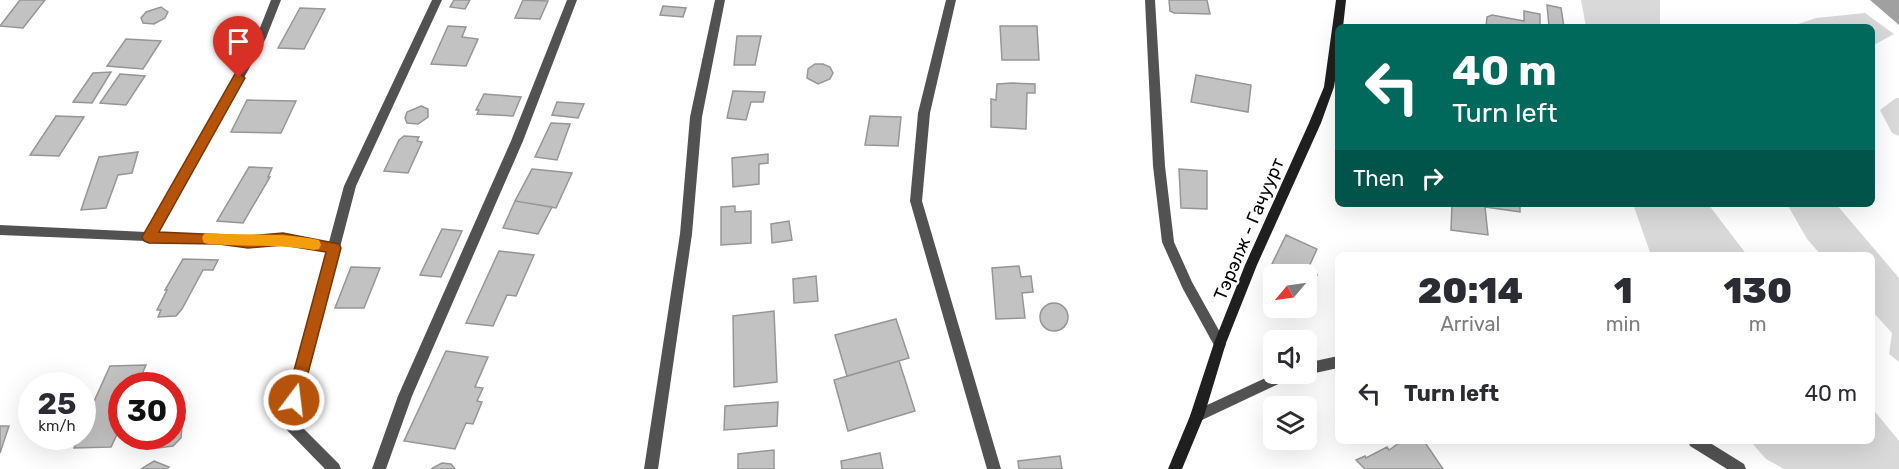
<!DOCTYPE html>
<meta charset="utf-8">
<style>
:root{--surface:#fff;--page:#f2f2f3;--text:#2b2b33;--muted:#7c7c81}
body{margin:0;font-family:Rubik,sans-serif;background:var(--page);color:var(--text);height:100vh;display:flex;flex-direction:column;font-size:22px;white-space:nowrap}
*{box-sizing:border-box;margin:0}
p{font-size:20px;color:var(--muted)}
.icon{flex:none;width:33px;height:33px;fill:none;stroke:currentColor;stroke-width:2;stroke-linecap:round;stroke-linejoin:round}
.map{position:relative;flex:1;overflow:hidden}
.sheet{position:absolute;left:1335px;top:252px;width:540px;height:192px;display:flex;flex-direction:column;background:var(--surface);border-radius:9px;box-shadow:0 6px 24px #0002}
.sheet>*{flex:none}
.hud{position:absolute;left:1335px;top:24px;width:540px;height:183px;border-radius:9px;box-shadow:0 6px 24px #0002;background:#00695c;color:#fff;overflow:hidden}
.needle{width:39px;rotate:241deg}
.fabs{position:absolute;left:1263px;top:264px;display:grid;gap:12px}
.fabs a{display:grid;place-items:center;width:54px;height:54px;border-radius:9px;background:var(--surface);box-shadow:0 6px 24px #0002;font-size:30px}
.speed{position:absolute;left:18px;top:372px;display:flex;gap:12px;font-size:30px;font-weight:700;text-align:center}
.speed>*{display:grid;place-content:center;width:78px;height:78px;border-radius:50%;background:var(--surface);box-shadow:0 6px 24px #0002;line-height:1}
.speed small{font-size:15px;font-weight:400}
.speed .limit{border:9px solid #d22;background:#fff;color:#111}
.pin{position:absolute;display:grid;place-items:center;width:51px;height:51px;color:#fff;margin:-62px -26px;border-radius:50% 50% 50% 0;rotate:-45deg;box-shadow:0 0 6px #0007}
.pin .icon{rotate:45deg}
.me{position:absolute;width:66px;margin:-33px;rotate:15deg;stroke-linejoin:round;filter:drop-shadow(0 0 4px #0008)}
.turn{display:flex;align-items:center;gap:21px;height:126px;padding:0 18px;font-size:27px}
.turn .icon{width:78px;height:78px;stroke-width:2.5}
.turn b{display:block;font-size:42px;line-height:51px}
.then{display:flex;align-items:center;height:57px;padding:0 18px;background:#0003;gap:12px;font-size:22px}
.eta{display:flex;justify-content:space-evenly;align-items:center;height:102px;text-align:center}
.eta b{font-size:36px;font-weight:800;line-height:42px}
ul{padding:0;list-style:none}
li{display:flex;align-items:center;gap:18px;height:78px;padding:0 18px}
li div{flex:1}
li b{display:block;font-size:22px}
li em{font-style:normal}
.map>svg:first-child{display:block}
.green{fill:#d9d9d9}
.water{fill:#a0a0a0}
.building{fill:#c2c2c2;stroke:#969696;stroke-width:1.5}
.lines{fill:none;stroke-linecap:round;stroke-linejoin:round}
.street{fill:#525252;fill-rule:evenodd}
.secondary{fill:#1f1f1f;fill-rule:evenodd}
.route{fill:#b45309;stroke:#753606;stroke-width:1.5}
.slow{fill:#f59e0b}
.labels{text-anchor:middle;stroke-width:5;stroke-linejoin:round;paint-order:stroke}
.street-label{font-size:18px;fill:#000;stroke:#fff}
</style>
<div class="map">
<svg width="1899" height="469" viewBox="0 0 1899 469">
<rect width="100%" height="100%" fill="#fff"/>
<path class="green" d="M1581 0H1660V27H1586Z
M1865 13 1894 34 1872 46V27H1789L1816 18Z
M1896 98H1899V136L1892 133 1880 110Z
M1633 204H1708L1747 255H1651Z
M1787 204H1836L1899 278V362L1889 354 1892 333 1872 311V255H1821L1807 239Z
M1872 408 1899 441V469H1784L1766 459 1750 441H1872Z"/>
<path class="water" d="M1870 0H1899V25Z"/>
<path class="building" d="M20 0H45L23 28 0 26Z
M454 0H470L465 9 450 7Z
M523 0 548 1 540 19 515 18Z
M1169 0H1207L1210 14 1174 13 1170 11Z
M1547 5 1561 8 1564 27 1549 26Z
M663 6 686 8 683 17 660 15Z
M161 7 168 12 165 18 154 24 143 23 141 18 146 12Z
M300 8 325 9 304 49 278 48Z
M1524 11 1540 14V27H1486L1487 17 1492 15 1524 21Z
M448 26 466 27 462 37 478 39 466 66 431 64Z
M1000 26H1037L1039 60H1002Z
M737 36H761L755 65H734Z
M126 39 161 41 143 69 107 66Z
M815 64H823L830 67 833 73 830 79 818 84 807 78 808 69Z
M111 72 92 103 73 102 93 73Z
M120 74 145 76 126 105 100 103Z
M1196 75 1251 85 1248 112 1191 102Z
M1012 83 1035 84V93H1027L1026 129 991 127V99L996 100 997 84Z
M733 91 765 92 763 102H751L746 120 727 118Z
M484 94 521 97 513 116 477 114 479 110H476Z
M247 100 296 101 281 133 231 132Z
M557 102 584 104 578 118 552 115Z
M421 106 428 109V117L418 124 407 123 405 118 407 112Z
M56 116 84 117 59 156 30 155Z
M870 116 901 117 898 146 865 145Z
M551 123 570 124 557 160 535 157Z
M404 136 419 137 417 141 422 142 408 173 384 171 399 140Z
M138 152 132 173 118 175 106 208 81 210 99 157Z
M768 154V163L759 164V184L733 187 732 158Z
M249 167 272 168 268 177H270L243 223 217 221Z
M532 169 572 173 556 208 515 201Z
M1179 169 1207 171V209L1181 208Z
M515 201 552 207 538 234 503 228Z
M1452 204H1520V212L1485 207 1488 235 1451 230Z
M735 206V212L751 211V243L721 245V207Z
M789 221 792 240 772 243 771 224Z
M442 229 462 231 441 277 420 275Z
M1286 235 1317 249 1307 271 1317 275 1313 285 1306 282V274H1274V280L1268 277 1270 268 1272 272 1274 268 1271 266Z
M499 251 534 255 516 296 507 295 493 326 466 323Z
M183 259 218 260 213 270H203L182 309 176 316 158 317 161 310H157L167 290H165Z
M1019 266 1021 277 1031 276 1033 292 1022 293 1025 318 996 319 992 268Z
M351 267 380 268 364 308H335Z
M816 276 818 301 794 303 793 279Z
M1040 317a14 14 0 1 1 28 0a14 14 0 1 1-28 0Z
M774 311 777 382 734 387 733 316Z
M896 319 909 358 847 376 835 335Z
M446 351 488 357 475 387 483 388 477 401 482 402 473 424 466 423 455 449 404 441Z
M899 361 915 411 848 431 834 380Z
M146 365 137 386H122V424L111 447 74 448 79 436H82V428L110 366Z
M778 402 777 426 724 430 725 406Z
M172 422 182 426 181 438 173 446 158 448 153 443V436H172Z
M0 426H9L0 453Z
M1402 441H1424L1443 469H1365L1356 460 1365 456 1366 458 1387 447 1389 450Z
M774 450V469H738V454Z
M880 453 883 469H842L841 461Z
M1060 456 1062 469H1019L1018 461Z
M154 461 169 467 167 469H141Z
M442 463 451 464 455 469H431Z"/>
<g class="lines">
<path class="street" d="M271 0H281L266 38 158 232 248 237 283 234 329 242 344 186 432 0H442L356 186 295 420 339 464 341 469H325L283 426 281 422 327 252 283 244 248 247 219 244 0 235V225L146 232 256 38Z
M567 0H577L523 141 412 396 386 469H372L398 396 511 141Z
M715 0H725L702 117 692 234 658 469H644L680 234 690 117Z
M946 0H956L930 113 922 201 1001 469H987L910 201 918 113Z
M1145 0H1155L1165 166 1174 242 1192 282 1226 343 1225 347 1220 349 1215 347 1183 289 1162 242 1153 166Z
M1338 356V368L1306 375 1302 374H1306V363Z
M1274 374H1293L1291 378 1202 420 1197 422 1192 420 1190 416 1192 412Z
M1688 441H1707L1744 464 1746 469H1727L1690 446Z"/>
<path class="secondary" d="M1336 0H1346L1343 27H1338V61L1334 87 1321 123 1257 265 1226 343 1204 416 1182 469H1168L1190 416 1214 343 1245 265 1309 123 1324 87Z"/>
</g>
<path class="route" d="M239 73 245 78 159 232 248 236 283 233 339 244 341 248 301 400 299 405 294 407 288 405 286 400 326 252 283 245 248 248 219 244 149 243 144 241 142 237 235 74Z"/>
<path class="slow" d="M209 233C245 236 279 232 314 239L319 240 321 245 319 249 314 250C278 244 245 247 209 244L204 243 202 238 204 234Z"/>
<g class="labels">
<g class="street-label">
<text transform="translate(1249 229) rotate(-67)" y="6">Тэрэлж - Гачуурт</text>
</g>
</g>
</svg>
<div class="fabs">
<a><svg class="needle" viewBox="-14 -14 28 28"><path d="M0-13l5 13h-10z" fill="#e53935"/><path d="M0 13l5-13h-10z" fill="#7c7c81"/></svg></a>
<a><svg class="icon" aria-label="sound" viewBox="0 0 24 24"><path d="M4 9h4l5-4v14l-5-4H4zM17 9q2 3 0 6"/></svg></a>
<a><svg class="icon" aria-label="layers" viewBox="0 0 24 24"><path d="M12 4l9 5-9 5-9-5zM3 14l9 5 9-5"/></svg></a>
</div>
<div class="speed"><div>25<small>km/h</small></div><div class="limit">30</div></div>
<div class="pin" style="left:239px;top:78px;background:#d93025"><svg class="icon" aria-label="arrive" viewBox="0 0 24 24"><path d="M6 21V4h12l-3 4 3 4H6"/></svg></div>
<svg class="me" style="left:294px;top:400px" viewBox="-20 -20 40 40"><circle r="17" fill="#b45309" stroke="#fff" stroke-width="3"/><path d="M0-11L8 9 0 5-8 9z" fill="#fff"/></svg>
<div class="hud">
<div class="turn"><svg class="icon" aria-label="left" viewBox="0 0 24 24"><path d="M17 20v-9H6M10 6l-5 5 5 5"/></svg><div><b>40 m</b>Turn left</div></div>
<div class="then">Then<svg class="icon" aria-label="right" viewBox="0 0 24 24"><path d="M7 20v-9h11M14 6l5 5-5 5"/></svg></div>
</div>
<section class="sheet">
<div class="eta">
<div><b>20:14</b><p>Arrival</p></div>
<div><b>1</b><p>min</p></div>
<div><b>130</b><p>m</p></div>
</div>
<ul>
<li><svg class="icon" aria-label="left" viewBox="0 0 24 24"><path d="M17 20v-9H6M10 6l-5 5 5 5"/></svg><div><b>Turn left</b></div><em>40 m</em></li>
</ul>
</section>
</div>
